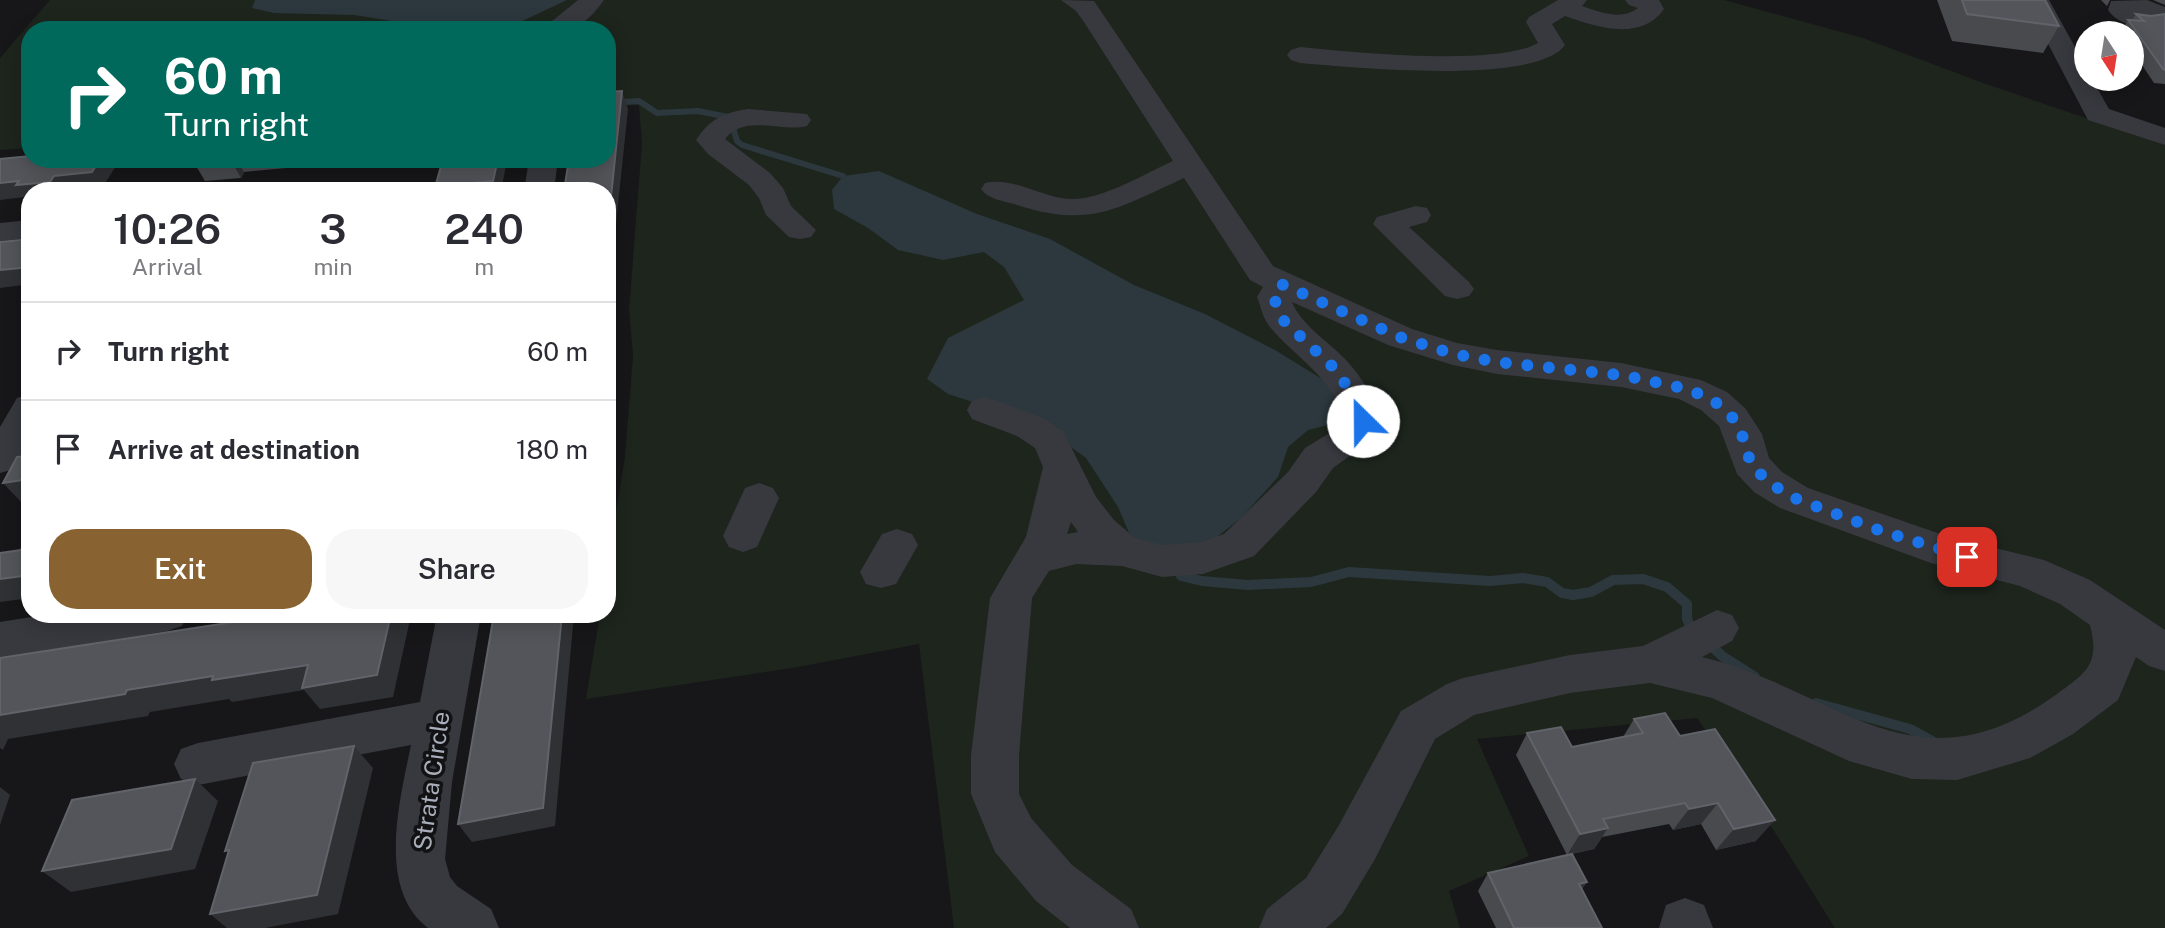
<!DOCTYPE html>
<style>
:root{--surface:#fff;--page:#f7f7f7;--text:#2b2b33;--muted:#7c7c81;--line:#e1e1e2;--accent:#886331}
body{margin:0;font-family:"Public Sans",sans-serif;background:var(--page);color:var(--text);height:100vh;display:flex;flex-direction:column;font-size:26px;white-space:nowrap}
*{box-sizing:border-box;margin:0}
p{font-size:23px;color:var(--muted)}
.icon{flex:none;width:38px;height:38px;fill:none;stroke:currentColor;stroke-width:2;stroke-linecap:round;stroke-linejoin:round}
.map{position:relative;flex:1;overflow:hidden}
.details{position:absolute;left:21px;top:182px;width:595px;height:441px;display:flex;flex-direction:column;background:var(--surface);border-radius:28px;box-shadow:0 4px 18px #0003}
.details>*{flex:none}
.hud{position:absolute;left:21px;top:21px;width:595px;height:147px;border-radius:28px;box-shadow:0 4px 18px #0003;background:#00695c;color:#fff;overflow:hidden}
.needle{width:46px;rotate:168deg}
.fabs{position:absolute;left:2074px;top:21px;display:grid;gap:14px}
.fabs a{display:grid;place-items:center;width:70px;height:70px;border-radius:50%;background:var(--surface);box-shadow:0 4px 18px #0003;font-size:35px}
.pin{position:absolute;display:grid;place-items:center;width:60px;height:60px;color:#fff;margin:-30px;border-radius:14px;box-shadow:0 4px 10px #0006}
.me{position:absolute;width:77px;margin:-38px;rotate:337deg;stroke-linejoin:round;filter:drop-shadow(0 0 5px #0008)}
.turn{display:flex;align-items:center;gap:24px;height:147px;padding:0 28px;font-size:32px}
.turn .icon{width:91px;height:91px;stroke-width:2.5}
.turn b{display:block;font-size:49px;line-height:60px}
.eta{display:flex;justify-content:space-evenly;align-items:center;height:119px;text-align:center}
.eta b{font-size:42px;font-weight:600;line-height:49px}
.action{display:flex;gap:14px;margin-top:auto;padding:14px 28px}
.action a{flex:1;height:80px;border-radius:28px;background:var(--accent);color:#fff;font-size:28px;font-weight:600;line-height:80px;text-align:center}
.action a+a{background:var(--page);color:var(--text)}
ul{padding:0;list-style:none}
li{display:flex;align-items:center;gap:21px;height:98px;padding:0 28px;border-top:2px solid var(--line)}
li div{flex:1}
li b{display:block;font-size:26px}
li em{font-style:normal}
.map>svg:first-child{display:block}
.green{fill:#1d251d}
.water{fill:#2c383e}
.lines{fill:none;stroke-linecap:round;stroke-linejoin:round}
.stream-far1{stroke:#2c383e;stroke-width:6}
.stream{stroke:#2c383e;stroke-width:10}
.minor{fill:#38393f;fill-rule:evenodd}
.wall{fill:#484a4e}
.shaded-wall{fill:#303134}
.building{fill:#53555a;stroke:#606369;stroke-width:2}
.route{stroke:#1a73e8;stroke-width:12;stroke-dasharray:0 21.6}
.labels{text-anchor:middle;stroke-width:7;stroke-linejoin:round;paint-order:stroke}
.near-street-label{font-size:24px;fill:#a9afba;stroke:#121214}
</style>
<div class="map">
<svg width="2165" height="928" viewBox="0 0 2165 928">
<rect width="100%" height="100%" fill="#171719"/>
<path class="green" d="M50 0H1724L1863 38 1986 84 2165 145V928H1835L1774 831 1697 718 1477 739 1529 856 1449 891 1460 928H954L919 644 798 667 586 699 600 614H607V567L625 457 633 355 629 310 642 143 639 105 607 107V30H30V148L0 150V58Z"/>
<path class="water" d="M255 0H567L516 24 398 22 354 15 274 13 252 8Z
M879 171 977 214 1050 239 1134 285 1205 314 1275 350 1330 384 1341 406V416L1332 424 1308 430 1288 447 1278 477 1241 518 1208 544 1151 548 1130 535 1118 507 1086 458 1050 432 997 410 948 394 927 379 948 338 1024 300 1004 267 984 252 943 260 898 250 868 228 834 209 832 190 843 176Z"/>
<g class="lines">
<path class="stream-far1" d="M607 103 639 101 657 113 698 111 728 117
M732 124 737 141 742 145 843 176"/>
<path class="stream" d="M1181 576 1202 581 1248 585 1311 582 1349 572 1490 581 1523 578 1547 582 1562 593 1573 595 1591 592 1613 580 1643 579 1667 587 1687 604V619L1691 628
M1707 642 1722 656 1755 677
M1816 703 1910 729 1932 741"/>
<path class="minor" d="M578 0H604C584 28 573 30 541 30Z
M1061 0 1094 1 1273 266 1412 329 1457 343 1497 350 1621 363 1701 380 1727 392 1745 408 1762 434 1769 458 1782 472 1808 488 1946 536 2044 560 2090 580 2165 630V671L2149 666 2136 657 2118 700 2073 734 2030 758 1957 780 1912 779 1849 761 1712 698 1650 683 1570 693 1474 715 1435 739 1375 859 1342 914 1326 928H1259L1267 909 1306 878 1339 825 1401 711 1447 684 1463 678 1570 655 1643 646 1717 610 1732 615 1739 628 1732 641 1702 657C1836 689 1914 798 2057 694 2087 672 2100 664 2090 625L2060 604 2020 586 1931 563 1780 508 1754 492 1737 474 1719 426 1701 410 1679 399 1621 387 1497 374 1453 365 1388 345 1292 302C1302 326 1327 340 1345 359 1362 377 1374 397 1382 421L1362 447 1333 468 1316 492 1254 556 1203 574 1162 577 1122 566 1076 564 1049 571 1032 598 1019 755V794L1031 818 1072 865 1131 909 1139 928H1070L1036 901 995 852 971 794V755L990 598 1026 537 1043 467 1035 448 1017 436 972 419 967 410 972 401 985 397 998 401 1043 418 1063 431 1096 497 1114 520 1135 538 1162 545 1201 542 1224 534 1288 472 1305 448 1336 429 1344 419C1333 378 1296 358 1270 327 1263 319 1261 307 1257 297L1263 287 1250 280 1184 178C1116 209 1090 229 1014 204 1003 201 988 199 981 189L985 183C1013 176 1042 198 1071 199 1102 200 1144 174 1173 161L1084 22 1076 11ZM1071 522 1078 532 1067 534Z
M1558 0H1587L1582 6C1600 12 1621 21 1638 8L1629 5 1625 0H1659L1664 9C1641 42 1596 27 1565 16L1552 24 1565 45C1536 86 1349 67 1300 63L1291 60 1287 55 1291 50 1300 47C1351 52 1497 67 1538 43L1526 22 1529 17Z
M2025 0H2049L2086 67V79H2092L2109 109 2165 128V145L2088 120Z
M2147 0 2165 7V24C2146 29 2120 28 2108 10L2111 1Z
M748 109 807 114 811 120 807 126C780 133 745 113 725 139L770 173 783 188 791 206 816 230 811 237 800 239 789 237 766 215 759 198 749 185 708 154 696 140C710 119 723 113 748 109Z
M529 159H558L554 191H524Z
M1416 206 1427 208 1431 215 1427 222 1409 227 1469 282 1474 289 1469 296 1457 299 1445 296 1373 224 1377 217Z
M30 220V238L0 241V223Z
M30 394V440L14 469 0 473V427L17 398Z
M759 483 773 488 779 498 757 547 743 552 729 547 723 536 745 488Z
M897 529 912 534 918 545 896 584 881 588 866 584 860 572 882 534Z
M50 614H188L182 626 167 631 0 658V622Z
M437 614H481L452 782 445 859 450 877 457 886 491 909 499 928H428C376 889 400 799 411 745L198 785 181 779 174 764 181 749 198 743 420 702Z
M1685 898 1704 905 1713 928H1659L1666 905Z"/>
</g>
<path class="wall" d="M1937 0H2045L2059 26 2043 53 1952 41Z
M2101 0H2110L2107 6Z
M2153 0H2165V5Z
M2136 14 2151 16 2165 14V84L2154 83 2132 50V33H2120L2128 20H2132Z
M199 159H330L328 164 244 172 241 178 205 181 196 166Z
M1634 719 1680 736 1756 841 1716 850 1701 824 1673 830 1669 824 1602 837 1594 849 1567 855 1516 755 1527 733 1572 747 1623 737Z
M1488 873 1587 882 1582 889 1602 928H1496L1478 891Z"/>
<path class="shaded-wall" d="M622 91 628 109 607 311V230Z
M100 159H116L118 163 102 188 76 191H30V201H28L25 197 0 200V183L54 176Z
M234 159H236L244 172 241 178 232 162Z
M498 159H506L507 161 501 191H463L465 184Z
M30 267V284L0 288V270Z
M30 479V502L22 503 3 483Z
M30 575V598L0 602V579Z
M391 614 411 615 393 697 320 709 304 690 232 702 229 699 150 712 148 716 8 739 3 750 0 748V715L127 690Z
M562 614H574L555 826 472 842 458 824Z
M354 746 373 768 338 914 265 928H227L210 914Z
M195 779 218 801 195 869 71 892 42 871Z
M0 787 10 795 0 825Z
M1718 803 1701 824 1673 830 1689 809Z
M1775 820 1756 841 1716 850 1734 829Z
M1608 828 1594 849 1567 855 1580 834Z
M1587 882 1575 899 1579 884Z"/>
<path class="building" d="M1962 0H2045L2059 26 1967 14Z
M2136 14 2151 16 2165 14V70L2163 69 2128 20 2144 21Z
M622 91 609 216 607 230V191H564L569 159H607V92Z
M30 156V159H100L92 172 54 176 50 182 16 185 19 181 0 183V159Z
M199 159H234L232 162 196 166Z
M443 159H498L493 181 465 184 463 191H434Z
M30 239V267L0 270V242Z
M30 456V479L3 483 17 457Z
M30 532V575L0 579V553L21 550Z
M286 614H391L377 675 302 688 308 665 212 680 213 676 127 690 125 694 0 715V658Z
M494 614H562L543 808 458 824Z
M1665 713 1680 736 1715 729 1775 820 1734 829 1718 803 1689 809 1685 803 1603 819 1608 828 1580 834 1527 733 1561 727 1572 747 1643 733 1634 719Z
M354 746 317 895 210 914 229 850 225 851 253 763Z
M195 779 171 849 42 871 72 800Z
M1572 854 1587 882 1579 884 1602 928H1514L1488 873Z"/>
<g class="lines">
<path class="route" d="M1363 421 1357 400 1334 368 1282 319 1274 298 1281 284 1400 337 1453 354 1497 362 1621 375 1688 389 1714 401 1732 417 1742 435 1751 464 1768 482 1794 498 1884 532 1967 557"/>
</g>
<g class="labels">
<g class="near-street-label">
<text transform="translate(432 781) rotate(-82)" y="8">Strata Circle</text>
</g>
</g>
</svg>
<div class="fabs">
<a><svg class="needle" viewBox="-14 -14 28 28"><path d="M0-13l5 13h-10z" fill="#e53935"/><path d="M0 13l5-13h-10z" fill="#7c7c81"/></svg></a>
</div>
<div class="pin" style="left:1967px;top:557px;background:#d93025"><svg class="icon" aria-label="arrive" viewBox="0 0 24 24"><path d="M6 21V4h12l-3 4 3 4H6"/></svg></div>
<svg class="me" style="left:1363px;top:421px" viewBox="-20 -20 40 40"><circle r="19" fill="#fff"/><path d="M0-13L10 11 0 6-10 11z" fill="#1a73e8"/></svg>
<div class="hud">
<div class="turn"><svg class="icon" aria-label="right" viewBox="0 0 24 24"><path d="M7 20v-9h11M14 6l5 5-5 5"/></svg><div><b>60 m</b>Turn right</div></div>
</div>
<section class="details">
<div class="eta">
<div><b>10:26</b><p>Arrival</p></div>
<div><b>3</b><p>min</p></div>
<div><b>240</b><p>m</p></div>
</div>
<ul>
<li><svg class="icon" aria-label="right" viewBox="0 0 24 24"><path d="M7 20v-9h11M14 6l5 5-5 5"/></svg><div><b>Turn right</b></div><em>60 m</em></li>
<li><svg class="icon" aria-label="arrive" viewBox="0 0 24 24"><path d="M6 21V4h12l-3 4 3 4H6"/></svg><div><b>Arrive at destination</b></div><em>180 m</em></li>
</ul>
<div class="action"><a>Exit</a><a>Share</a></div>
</section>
</div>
